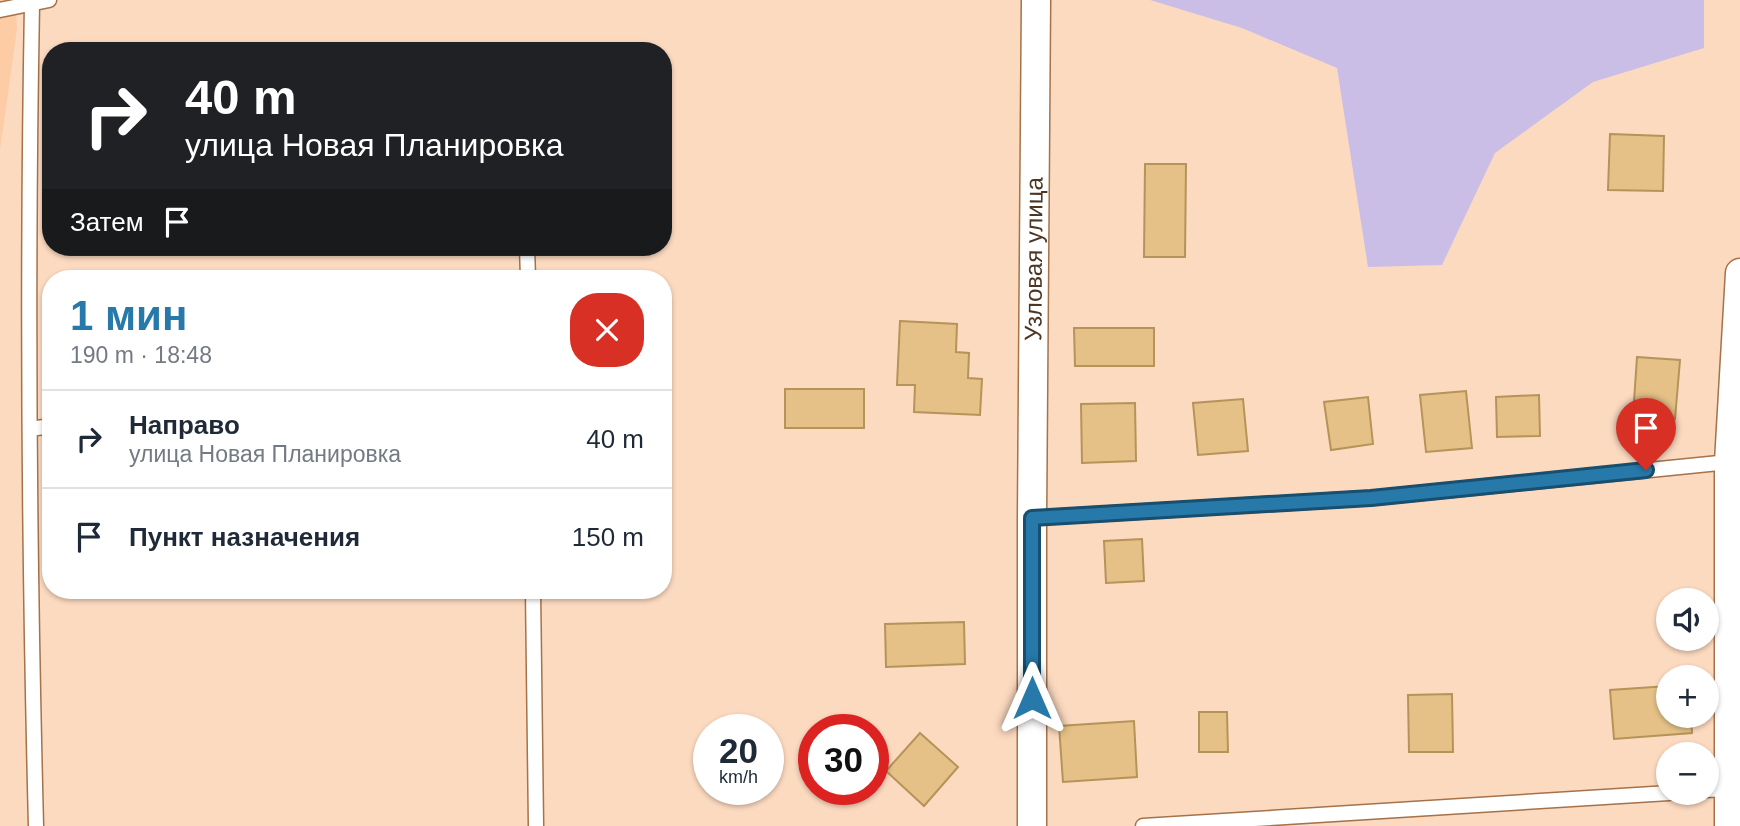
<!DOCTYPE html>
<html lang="ru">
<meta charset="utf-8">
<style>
:root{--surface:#fff;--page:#f2f2f3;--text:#1f2937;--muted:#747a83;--line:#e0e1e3;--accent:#2779a9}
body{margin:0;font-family:Arial,sans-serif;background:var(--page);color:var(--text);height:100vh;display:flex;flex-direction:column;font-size:26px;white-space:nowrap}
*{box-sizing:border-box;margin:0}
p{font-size:23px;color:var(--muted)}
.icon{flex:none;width:38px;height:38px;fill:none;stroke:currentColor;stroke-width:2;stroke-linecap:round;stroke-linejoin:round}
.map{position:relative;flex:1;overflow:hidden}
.drawer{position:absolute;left:42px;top:270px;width:630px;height:329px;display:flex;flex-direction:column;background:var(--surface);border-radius:28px;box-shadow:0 2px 5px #0004}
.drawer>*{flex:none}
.guide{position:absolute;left:42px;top:42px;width:630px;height:214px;border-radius:28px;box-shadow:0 2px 5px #0004;background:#202124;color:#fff;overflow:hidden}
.fabs{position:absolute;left:1656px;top:588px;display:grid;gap:14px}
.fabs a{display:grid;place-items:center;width:63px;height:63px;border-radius:50%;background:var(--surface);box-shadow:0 2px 5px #0004;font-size:35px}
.speed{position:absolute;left:693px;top:714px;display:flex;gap:14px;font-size:35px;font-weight:700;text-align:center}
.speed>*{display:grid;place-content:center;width:91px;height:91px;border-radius:50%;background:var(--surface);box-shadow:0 2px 5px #0004;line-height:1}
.speed small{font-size:18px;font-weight:400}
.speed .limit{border:10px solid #d22;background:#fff;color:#111}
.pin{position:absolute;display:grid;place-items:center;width:60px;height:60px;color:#fff;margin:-72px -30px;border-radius:50% 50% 50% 0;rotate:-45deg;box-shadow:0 0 7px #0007}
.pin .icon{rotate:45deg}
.me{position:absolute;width:77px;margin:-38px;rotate:0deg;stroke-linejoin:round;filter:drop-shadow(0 0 5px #0008)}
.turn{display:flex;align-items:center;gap:24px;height:147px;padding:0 28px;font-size:32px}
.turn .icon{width:91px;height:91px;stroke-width:2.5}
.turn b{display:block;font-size:49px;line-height:60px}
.then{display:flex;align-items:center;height:66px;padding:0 28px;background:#0003;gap:14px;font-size:26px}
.round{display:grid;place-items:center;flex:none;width:74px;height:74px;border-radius:28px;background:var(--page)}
.summary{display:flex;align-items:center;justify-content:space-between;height:119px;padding:0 28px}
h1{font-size:42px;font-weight:700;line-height:52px;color:var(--accent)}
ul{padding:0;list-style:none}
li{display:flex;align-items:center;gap:21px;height:98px;padding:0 28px;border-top:2px solid var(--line)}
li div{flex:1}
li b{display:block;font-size:26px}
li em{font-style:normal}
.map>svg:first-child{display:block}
.built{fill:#fdcba4}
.green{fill:#cbbee6}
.building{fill:#e5c187;stroke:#b59359;stroke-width:2}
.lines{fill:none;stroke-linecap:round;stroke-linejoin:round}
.lane-casing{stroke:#a57249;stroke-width:17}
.street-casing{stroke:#a57249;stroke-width:31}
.lane{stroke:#fff;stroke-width:14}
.street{stroke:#fff;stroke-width:28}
.route-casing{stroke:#194f6e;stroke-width:18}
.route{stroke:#2779a9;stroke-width:12}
.labels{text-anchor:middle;stroke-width:5;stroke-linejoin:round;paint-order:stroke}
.street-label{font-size:24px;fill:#4c3624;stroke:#fff}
</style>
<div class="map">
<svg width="1740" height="826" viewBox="0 0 1740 826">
<rect width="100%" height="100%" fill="#fcdac0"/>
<path class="built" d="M0 0H15L17 28 0 150Z"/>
<path class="green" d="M1150 0H1704V48L1593 82 1495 153 1442 265 1368 267 1337 68 1242 28Z"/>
<path class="building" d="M1610 134 1664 136 1663 191 1608 190Z
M1145 164H1186L1185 257H1144Z
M900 321 957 324 956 352 969 353 968 378 982 379 980 415 914 412 915 385H897Z
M1074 328H1154V366H1075Z
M1637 357 1680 360 1675 419 1633 416Z
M785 389H864V428H785Z
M1466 391 1472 448 1426 452 1420 395Z
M1539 395 1540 436 1497 437 1496 397Z
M1368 397 1373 444 1331 450 1324 402Z
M1243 399 1248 451 1198 455 1193 403Z
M1135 403 1136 461 1082 463 1081 404Z
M1142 539 1144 581 1106 583 1104 541Z
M964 622 965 664 886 667 885 624Z
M1668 686V716H1691L1692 733 1614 739 1610 690Z
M1452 694 1453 752H1409L1408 695Z
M1199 712H1227L1228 752H1199Z
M1134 721 1137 777 1063 782 1059 726Z
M920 733 958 767 924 806 886 771Z"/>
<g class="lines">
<defs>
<path id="lane" d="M32 4C27 278 29 552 36 826
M0 10 49 0
M527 247 528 278
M30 429 51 426
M1032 518 1371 498 1729 462
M533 590 536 826
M1706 790 1728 789
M1143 826 1669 793"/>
<g id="street">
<path id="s1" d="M1032 826V518L1036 0"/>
<path d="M1729 826V462L1740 273"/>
</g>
</defs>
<use href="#lane" class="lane-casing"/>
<use href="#street" class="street-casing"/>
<use href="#lane" class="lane"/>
<use href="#street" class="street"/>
</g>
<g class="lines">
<defs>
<path id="route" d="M1032 698V518L1371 498 1646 470"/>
</defs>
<use href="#route" class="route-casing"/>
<use href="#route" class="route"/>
</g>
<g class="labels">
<g class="street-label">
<text dy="8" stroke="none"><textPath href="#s1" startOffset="567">Узловая улица</textPath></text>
</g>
</g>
</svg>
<div class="fabs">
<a><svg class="icon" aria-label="sound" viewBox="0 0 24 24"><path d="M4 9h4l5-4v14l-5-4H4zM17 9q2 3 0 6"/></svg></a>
<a>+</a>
<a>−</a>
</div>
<div class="speed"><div>20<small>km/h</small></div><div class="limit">30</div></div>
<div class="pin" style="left:1646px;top:470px;background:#d93025"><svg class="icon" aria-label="arrive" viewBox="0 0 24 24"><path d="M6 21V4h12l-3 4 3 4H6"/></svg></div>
<svg class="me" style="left:1032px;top:698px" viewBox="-20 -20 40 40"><path d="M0-17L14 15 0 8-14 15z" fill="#2779a9" stroke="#fff" stroke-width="4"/></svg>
<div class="guide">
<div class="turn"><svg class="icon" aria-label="right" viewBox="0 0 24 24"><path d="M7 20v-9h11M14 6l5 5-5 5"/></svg><div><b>40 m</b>улица Новая Планировка</div></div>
<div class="then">Затем<svg class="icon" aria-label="arrive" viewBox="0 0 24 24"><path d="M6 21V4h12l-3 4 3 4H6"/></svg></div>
</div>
<section class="drawer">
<div class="summary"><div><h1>1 мин</h1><p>190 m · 18:48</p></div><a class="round" style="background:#d93025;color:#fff"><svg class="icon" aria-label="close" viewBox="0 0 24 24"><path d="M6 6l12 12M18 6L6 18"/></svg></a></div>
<ul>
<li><svg class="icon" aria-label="right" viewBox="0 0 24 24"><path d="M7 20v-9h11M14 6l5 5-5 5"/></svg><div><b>Направо</b><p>улица Новая Планировка</p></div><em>40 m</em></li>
<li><svg class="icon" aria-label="arrive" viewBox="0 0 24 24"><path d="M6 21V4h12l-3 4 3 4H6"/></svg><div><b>Пункт назначения</b></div><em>150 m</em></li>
</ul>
</section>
</div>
